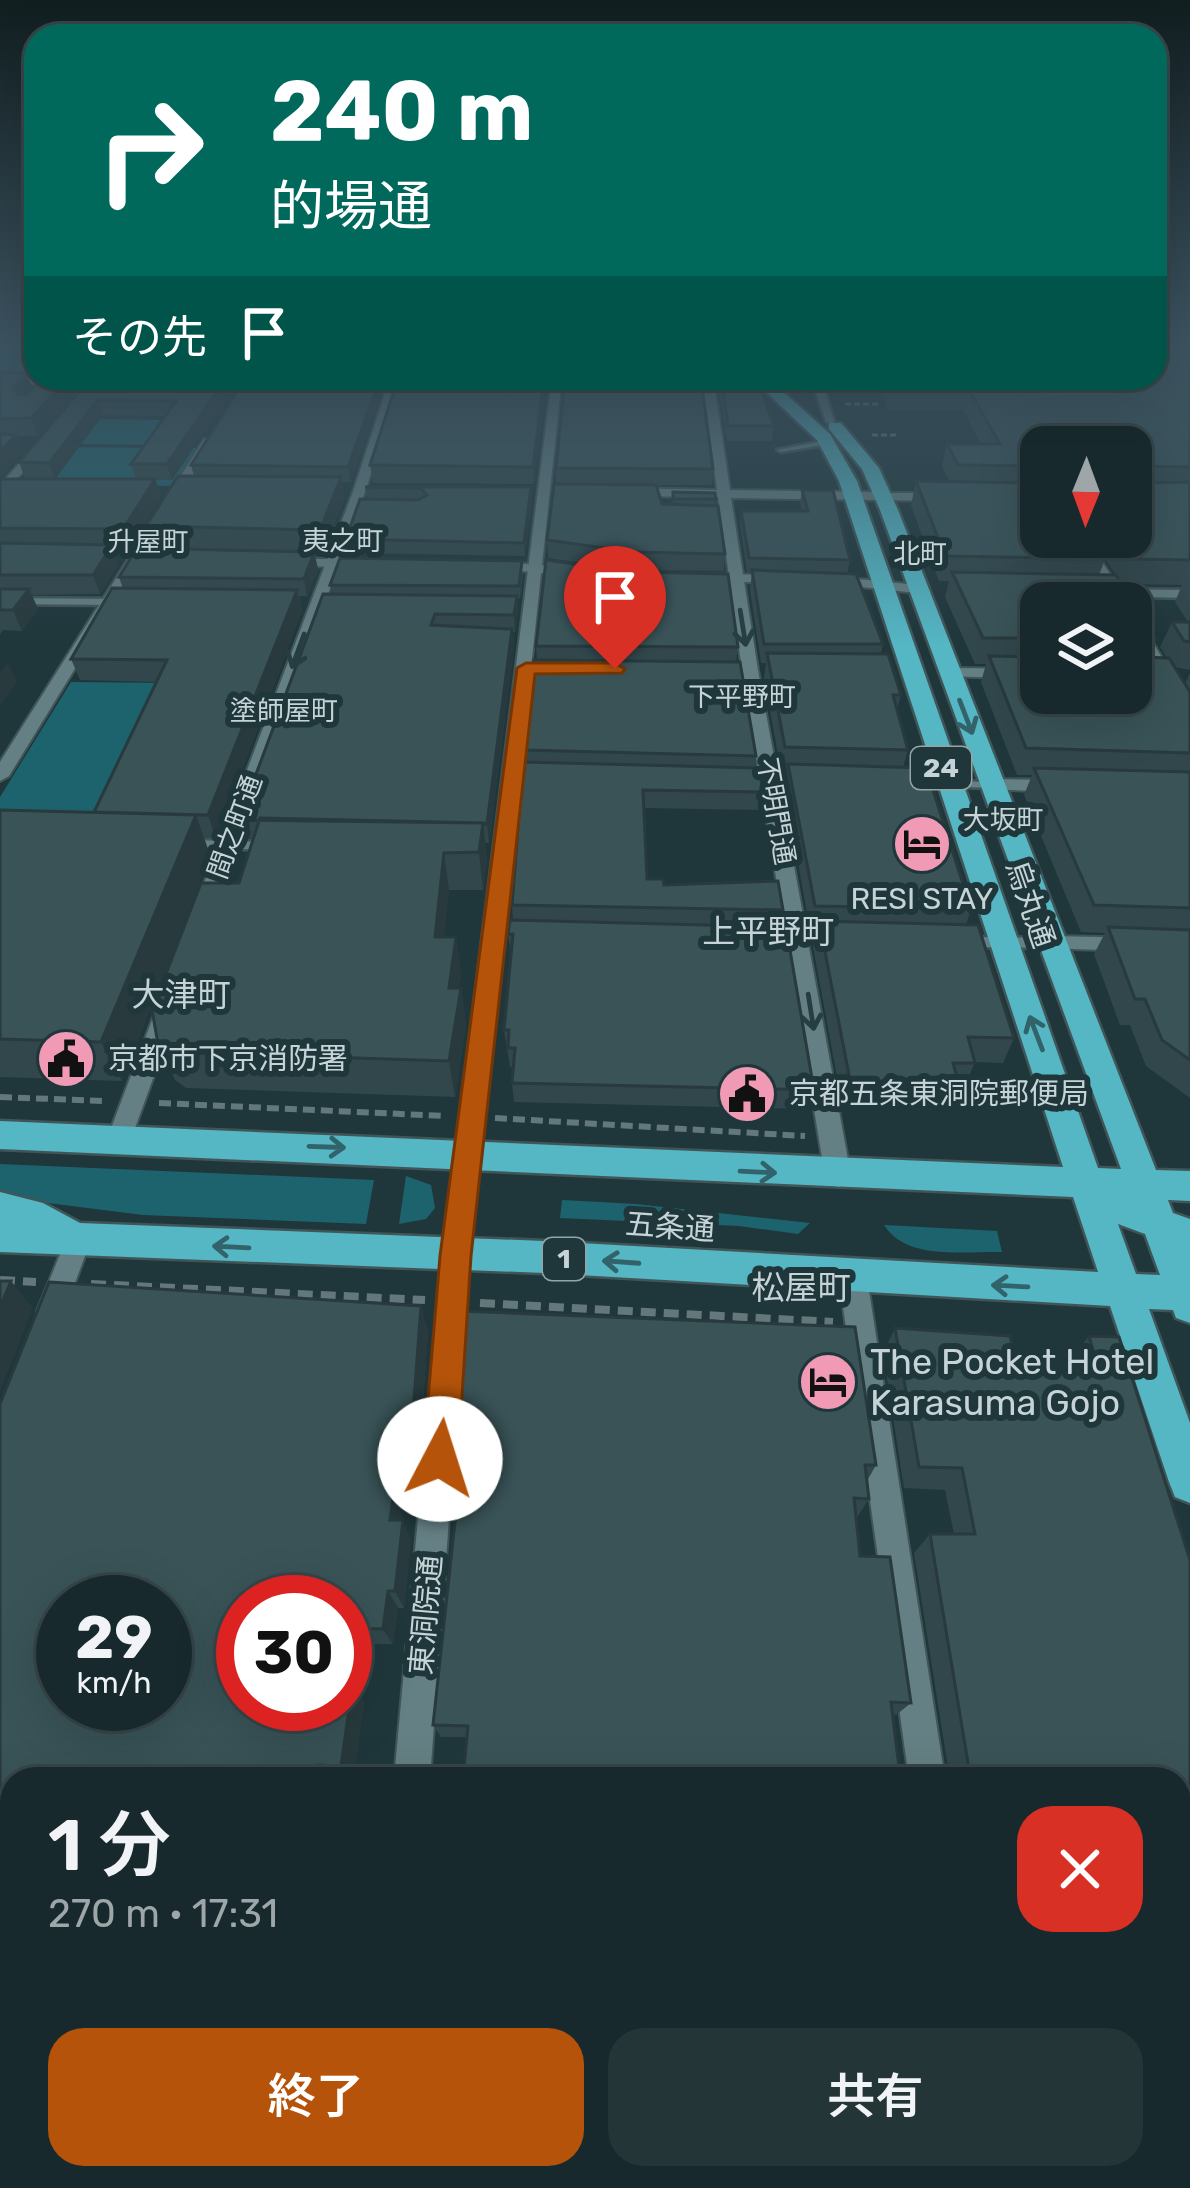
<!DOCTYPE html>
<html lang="ja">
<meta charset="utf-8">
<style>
:root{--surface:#17292c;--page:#243538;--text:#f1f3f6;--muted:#9ea6a9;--line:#364548;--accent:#b45309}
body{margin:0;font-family:Rubik,"Noto Sans JP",sans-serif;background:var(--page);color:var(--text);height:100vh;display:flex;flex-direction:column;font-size:45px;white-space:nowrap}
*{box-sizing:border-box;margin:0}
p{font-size:39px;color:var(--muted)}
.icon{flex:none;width:66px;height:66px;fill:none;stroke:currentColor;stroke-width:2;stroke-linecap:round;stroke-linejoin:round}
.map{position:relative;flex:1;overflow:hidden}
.panel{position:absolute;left:0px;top:1767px;width:1191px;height:423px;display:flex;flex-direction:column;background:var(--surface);border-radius:36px 36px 0 0;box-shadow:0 12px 48px #0002,0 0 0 3px var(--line)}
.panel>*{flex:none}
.hud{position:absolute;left:24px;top:24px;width:1143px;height:366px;border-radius:36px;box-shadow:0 12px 48px #0002,0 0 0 3px var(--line);background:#00695c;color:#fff;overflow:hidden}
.needle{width:78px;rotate:181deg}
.fabs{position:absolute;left:1020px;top:426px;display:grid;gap:24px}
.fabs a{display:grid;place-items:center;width:132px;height:132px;border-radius:24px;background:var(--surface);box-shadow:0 12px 48px #0002,0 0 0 3px var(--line);font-size:60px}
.speed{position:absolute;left:36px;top:1575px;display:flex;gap:24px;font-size:60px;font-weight:700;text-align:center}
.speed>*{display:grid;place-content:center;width:156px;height:156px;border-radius:50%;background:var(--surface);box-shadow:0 12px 48px #0002,0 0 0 3px var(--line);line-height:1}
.speed small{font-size:30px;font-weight:400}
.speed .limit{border:18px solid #d22;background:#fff;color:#111}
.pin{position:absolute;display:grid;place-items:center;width:102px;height:102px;color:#fff;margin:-123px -51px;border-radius:50% 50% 50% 0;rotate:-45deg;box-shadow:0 0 12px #0007}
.pin .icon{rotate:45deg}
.me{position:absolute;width:132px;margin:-66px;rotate:5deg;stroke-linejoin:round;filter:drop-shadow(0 0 9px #0008)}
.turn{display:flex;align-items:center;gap:42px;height:252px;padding:0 48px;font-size:54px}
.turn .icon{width:156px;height:156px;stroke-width:2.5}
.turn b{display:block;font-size:84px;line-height:102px}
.then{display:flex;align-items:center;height:114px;padding:0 48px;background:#0003;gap:24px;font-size:45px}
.round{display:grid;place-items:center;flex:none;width:126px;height:126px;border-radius:36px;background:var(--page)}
.headline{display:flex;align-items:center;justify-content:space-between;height:204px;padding:0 48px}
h1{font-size:72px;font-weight:600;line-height:90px}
.cta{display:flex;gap:24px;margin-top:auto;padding:24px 48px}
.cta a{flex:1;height:138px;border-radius:36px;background:var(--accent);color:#fff;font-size:48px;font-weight:600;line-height:138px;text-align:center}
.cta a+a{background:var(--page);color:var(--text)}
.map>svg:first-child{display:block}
.green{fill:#1d636e}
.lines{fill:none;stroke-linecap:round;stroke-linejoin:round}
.service-casing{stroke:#405558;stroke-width:5}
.pedestrian-casing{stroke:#405558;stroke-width:5}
.minor-casing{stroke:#405558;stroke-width:4}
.tertiary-casing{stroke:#405558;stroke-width:4}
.trunk-casing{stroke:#405558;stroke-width:5}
.path-far2{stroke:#64777b;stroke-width:3;stroke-dasharray:6 3;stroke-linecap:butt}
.path-far1{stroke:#64777b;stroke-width:6;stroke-dasharray:12 6;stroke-linecap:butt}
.path{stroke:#64777b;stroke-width:8;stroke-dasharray:15 8;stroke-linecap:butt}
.service{fill:#658084;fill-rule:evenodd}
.pedestrian{fill:#658084;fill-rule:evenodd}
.minor{fill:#658084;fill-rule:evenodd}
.tertiary{fill:#658084;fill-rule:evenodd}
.trunk{fill:#55b6c4;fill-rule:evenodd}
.wall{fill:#31474b;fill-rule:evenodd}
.shaded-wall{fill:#283a3d}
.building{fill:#395357;stroke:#283a3d;stroke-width:3;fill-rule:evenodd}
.oneway{stroke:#263e42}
.oneway2{stroke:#32636b}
.route{fill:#b45309;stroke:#753606;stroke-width:3}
.labels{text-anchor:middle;stroke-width:12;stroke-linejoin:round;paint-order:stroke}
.far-neighbourhood-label{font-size:27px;fill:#c6d4d7;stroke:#1f373b}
.shield{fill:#1f373b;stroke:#94a5a8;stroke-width:3}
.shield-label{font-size:27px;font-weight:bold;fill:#c6d4d7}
.far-street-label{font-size:27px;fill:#c6d4d7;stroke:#1f373b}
.poi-label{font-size:30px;fill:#c6d4d7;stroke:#1f373b;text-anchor:start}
.street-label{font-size:30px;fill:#c6d4d7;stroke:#1f373b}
.neighbourhood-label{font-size:33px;fill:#c6d4d7;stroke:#1f373b}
.near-poi-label{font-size:36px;fill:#c6d4d7;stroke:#1f373b;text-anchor:start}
</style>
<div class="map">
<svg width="1190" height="2188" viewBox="0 0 1190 2188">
<rect width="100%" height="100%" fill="#1f373b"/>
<path class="green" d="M0 339H36V378H323L322 380 0 378Z
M80 419 175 420 157 445 59 444Z
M52 447 198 448 174 486 19 484Z
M71 682 172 683 94 838 0 837V797Z
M0 1164 374 1180 366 1224 143 1215 0 1197Z
M406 1176 431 1185 435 1208 426 1219 399 1224Z
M562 1200 636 1204 810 1223 798 1234 739 1226 560 1218Z
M884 1225 997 1231 1002 1252C963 1251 907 1261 884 1225Z"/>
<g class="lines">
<defs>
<path id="service" d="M827 440 830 444 781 452 777 450Z
M0 598 122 599 127 602 122 605 0 604Z
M911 780 992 782 998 785 992 788 907 785V781Z
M190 840 268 842 274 846 268 850 186 847 184 844Z
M965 937 1052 938 1059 943 1052 948 965 947 958 942Z"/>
<path id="pedestrian" d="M811 378H821L835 424 826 422Z
M1104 589 1190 590V598L1099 596 1098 593Z"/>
<path id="minor" d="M552 378H562L468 1257 430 1779H394L442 1257Z
M711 378H721L719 384 758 385 788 380 794 383 758 391 715 390 730 490 882 492 889 496 882 500 731 498 758 670 851 1176 847 1183 838 1187 829 1183 825 1176 742 670 718 497 627 496 621 492 627 488 717 490 704 390 665 386 708 384Z
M394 381 420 385 398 388 366 489 213 912 203 919 196 917 193 912 354 489 388 384Z
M204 439 214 442 9 776 0 781V762Z
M38 442 48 445 0 497V485Z
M1072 537H1086L1129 603H1113Z
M1131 615 1139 620 1190 703V722L1181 717 1131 633Z
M949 668 1041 669V679L943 676V670Z
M992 779 1056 780 1065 786 1056 792 986 789 983 785Z
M1052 936 1190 939V953L1044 948 1041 943 1044 938Z
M168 999 179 1007 131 1139 128 1146H110L107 1139 157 1007Z
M78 1228 87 1232 91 1240 61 1320 51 1324 41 1320 37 1311 69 1232Z
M853 1266 863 1269 867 1278 945 1779H909L839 1278 843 1269Z
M355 2178H399L398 2188H354Z
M963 2178H1007L1008 2188H964Z"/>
<path id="tertiary" d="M391 378H401L398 386 348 387 342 384Z
M0 379 116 380 122 383 116 386 0 385Z
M877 493H943L950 497 943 501 882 500 875 496Z
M279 559H369L376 563 369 567 284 566 279 565Z
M494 561 573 568 580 572 573 576 489 568 487 565Z
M692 574 783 575 790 579 783 583 697 581 690 577Z
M829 576 917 585 924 589 917 593 824 583V577Z"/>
<path id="trunk" d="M751 378H768L830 434 857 481 1098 1168 1121 1169 880 510 862 469 829 429V423H841L879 468 898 510 1156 1170 1190 1171V1201L1168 1200 1173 1213 1190 1219V1323L1176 1318 1173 1310 1149 1309 1190 1423V1503L1175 1497 1169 1482 1110 1306 544 1273 0 1252V1192L43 1203 80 1223 544 1241 1098 1272 1073 1197 0 1149V1121L1063 1167 839 481 817 440ZM1118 1224 1145 1234 1160 1275 1136 1274Z"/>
</defs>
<use href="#service" class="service-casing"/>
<use href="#pedestrian" class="pedestrian-casing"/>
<use href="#minor" class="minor-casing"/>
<use href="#tertiary" class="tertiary-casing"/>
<use href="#trunk" class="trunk-casing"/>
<path class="path-far2" d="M845 404H879
M872 435H899"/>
<path class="path-far1" d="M0 1097 104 1101
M159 1103 446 1116
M495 1118 805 1136"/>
<path class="path" d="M0 1280 36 1282
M91 1284 425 1300
M480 1303 833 1322"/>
<use href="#service" class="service"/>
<use href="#pedestrian" class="pedestrian"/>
<use href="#minor" class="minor"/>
<use href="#tertiary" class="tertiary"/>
<use href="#trunk" class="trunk"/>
</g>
<path class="wall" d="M1190 339V670L1174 667 1185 684 1190 673V1098L1146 1066 1130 1025H1120L1094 954 1105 933 1081 932 1024 795 1032 775H1017L981 682 986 664H975L945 597 949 581H939L911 505 916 481H949L942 467 947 444H981L963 410H888L876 378H1155ZM1041 447 1131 537H1041ZM1105 559 1122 584 1182 585 1175 602 1188 622H1172L1160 647 1167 658H1149L1157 640 1099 575ZM1041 603 1131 693H1041Z
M0 372 32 388 42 378H74L78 390 38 436H17L23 452 0 478Z
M91 378H229L232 390 172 480H156L161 497 129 548H113L118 565 100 594 32 595 38 609 22 631 3 630 0 635V479H25L19 462ZM103 415 166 416 131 464 136 479H55Z
M398 378H549H544L545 393 534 484 373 483 370 465Z
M565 378H698L713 469 712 485H656L662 504 672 505 673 492 716 499 715 506 725 554 724 571 632 570 548 558 547 540 556 484V468Z
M722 382 774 426 772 441H727L720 397Z
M382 390 351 482H342L344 498 324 552H314L318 569 307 596H299L302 611 216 838H204L210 855 122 1081 0 1077V810L94 812 156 682 80 680 71 659 123 589 119 577 153 548 146 526 194 476 191 465Z
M365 487H531L532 500 525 556 348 553 346 539 367 500Z
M802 490 850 560 847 574 883 644 881 653 901 695 897 710 908 750 903 767 971 909 966 925 1014 1038 1003 1063 975 1062 964 1088H952L946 1102 934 1101 931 1110 843 1109 813 947 817 929H810L784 787 786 772H781L764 677 766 663H761L750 589 752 572H747L740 525 741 511H802L800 503Z
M523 573 520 598H517L518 613 515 632H513L514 647 489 843H485L487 860 483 890H449L444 937H456L461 974 459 988H461L466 1025 455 1097 186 1088 175 1080 158 1044 239 883 254 839 245 838 239 820 332 594 330 585Z
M536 646 738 647 736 662 756 756 755 768 763 792 760 810 644 808 647 879 664 885 783 910 780 927 814 1090 809 1109 514 1102 512 1083 513 1067H510L504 1030 511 953 508 934 513 921 512 905 525 762V750L537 660Z
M49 1282 421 1306 428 1331 419 1461H409L401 1520 411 1540 404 1608H398L393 1644H345V1602H243V1704H345V1688H352L364 1701 354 1775H332V1779H12V2178H30L28 2188H0V1404ZM63 1602H165V1704H63Z
M895 1328 1018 1372 1072 1374 1069 1362 1089 1336 1190 1560V1880L1179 1839V1779H463L467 1737H441L433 1725 462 1461H458L451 1439 876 1465 867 1481 869 1499 856 1519 860 1556 911 1703 896 1715H893L899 1767 926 1774H949L914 1553 930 1534H954L945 1490 904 1488 883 1353Z
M1185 1946 1190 2188H1032L1030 2178H1179Z"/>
<path class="shaded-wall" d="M27 373 33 390 20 404 13 387Z
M68 378H74L78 390 38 436 31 418Z
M226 378H229L232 390 172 480 167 464Z
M381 378 382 390 351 482 348 467Z
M544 378 545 393 534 484 533 467Z
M98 400 103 415 55 479 49 463Z
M16 435 23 452 0 478V452Z
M341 477 344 498 324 552 320 530Z
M155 479 161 497 129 548 123 529Z
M531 487 532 500 525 556 524 543Z
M112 545 118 565 100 594 93 575Z
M314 552 318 569 307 596 304 579Z
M29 589 38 609 22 631 13 610Z
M297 590 302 611 216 838 208 815Z
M517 596 518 613 515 632 514 615Z
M512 629 514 647 489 843 487 824Z
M8 662 17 682 0 706V672Z
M196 815 210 855 122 1081 101 1042Z
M483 823 487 860 483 890 479 852Z
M444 853 449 890 441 974 435 937Z
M456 937 461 974 455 1025 449 988Z
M461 988 466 1025 455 1097 449 1061Z
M11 1281 33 1308 0 1392V1307Z
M421 1306 428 1331 419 1461 411 1439Z
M401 1439 409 1461 399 1540 390 1520Z
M403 1520 411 1540 404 1608 395 1591Z
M388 1591 398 1608 393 1644 383 1629Z
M352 1688 364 1701 354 1775 341 1766Z
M318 1765 332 1775V1779H316Z
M12 2119V2178H30L28 2188H0V2167Z
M267 2178H285L284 2188H266Z"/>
<path class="building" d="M1155 339H1190V467L1140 466 1135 470 1140 483 1190 482V560L1132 559 1115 537H1131V447H1041V466L958 465 947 444H1000L968 388H893L888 378H1155Z
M0 372 27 373 13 387 18 395 27 394 42 378H68L31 418 0 419Z
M91 378H226L167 464H131L176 401 98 400 49 463 19 462Z
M246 378H380L348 467 191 465Z
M398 378H544L533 467 370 465Z
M565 378 701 380 713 469 556 468Z
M722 382 752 383 762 392 774 426H728Z
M0 434 16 435 0 452Z
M178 476 341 477 320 530 146 526Z
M0 479H155L123 529 0 528Z
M916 481 1041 483V537H1091L1105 559 945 556Z
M554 484 656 485 662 504 718 506 725 554 633 552 547 540Z
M365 487H531L524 543 346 539 360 499 418 500 427 495 420 488Z
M802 490H833L850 560 749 558 741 511H808Z
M673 492 715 493 716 499H673Z
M0 543 112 545 93 575H0Z
M137 548 314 552 304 579 119 577Z
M340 558 522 561 519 586 330 585Z
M546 560 632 572 728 574 738 647 536 646Z
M752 570 856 574 883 644H764Z
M952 572 1116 575 1157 640 1139 641V657L1169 658 1190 692V753L1026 748 989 656 1041 657V693H1131V603H1041V638H983Z
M112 588 297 590 208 815 94 812 167 660 71 659Z
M0 589H29L13 610H0Z
M323 594 517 596 514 615 435 614 431 625 512 629 487 824H483V823L239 820Z
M1172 622H1190V642L1184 641Z
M767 653 888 654 901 695H893L908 750 785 747Z
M534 660 740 662 756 756 525 750Z
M523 762 759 768 763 792 643 790 647 879H663L664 885 778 881 783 910 512 905Z
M788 764 926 768 971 909 815 906Z
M1034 768 1190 772V908L1094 905Z
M0 810 196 815 101 1042 0 1039Z
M260 818 483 823 479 852 444 853 435 937H456L449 988H461L449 1061 169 1052 158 1044 152 1010 201 883H239Z
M510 920 786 927 814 1090 512 1083 515 1048H508L509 1030H504L513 934H508Z
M819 921 978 925 1014 1038 968 1037 975 1063H953L957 1077H938L941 1086 851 1085Z
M1108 927 1190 930V1060L1162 1040 1145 999H1135Z
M0 1281H11L0 1307Z
M49 1282 421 1306 411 1439H401L390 1520H403L395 1591H388L383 1629 345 1628V1602H243V1704H345V1688H352L341 1766 318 1765 316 1779H12V2119L0 2167V1404ZM63 1602H165V1704H63Z
M461 1311 855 1327 876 1465H865L869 1499 854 1498 860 1556 890 1557 911 1703 891 1702 899 1767 921 1768 926 1774H964L969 1769 930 1534H975L962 1468 919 1467 895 1328 1010 1336 1018 1372 1100 1375 1089 1336 1119 1337 1190 1560V1832H1179V1779H463L468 1726 433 1725 464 1439H451Z
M1179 1924 1185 1946H1190V2188H1058L1056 2178H1179Z
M151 2178H267L266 2188H149Z
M399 2178H504L503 2188H398Z
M557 2178H861L862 2188H557Z"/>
<defs><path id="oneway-shaft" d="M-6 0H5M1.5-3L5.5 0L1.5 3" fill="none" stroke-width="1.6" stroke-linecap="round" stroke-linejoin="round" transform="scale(3)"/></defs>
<g class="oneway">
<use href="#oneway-shaft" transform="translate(743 628) rotate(81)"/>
<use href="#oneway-shaft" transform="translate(298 651) rotate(110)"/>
<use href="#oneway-shaft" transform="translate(811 1012) rotate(81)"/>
</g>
<g class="oneway2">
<use href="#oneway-shaft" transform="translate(966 717) rotate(69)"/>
<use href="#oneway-shaft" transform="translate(1036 1033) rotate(-111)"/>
<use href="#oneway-shaft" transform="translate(327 1147) rotate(2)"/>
<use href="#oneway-shaft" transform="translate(758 1172) rotate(3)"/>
<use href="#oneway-shaft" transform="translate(231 1247) rotate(-177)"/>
<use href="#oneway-shaft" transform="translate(621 1262) rotate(-176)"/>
<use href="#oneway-shaft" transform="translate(1010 1286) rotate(-177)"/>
</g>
<linearGradient id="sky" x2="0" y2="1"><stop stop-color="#111e20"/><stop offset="0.53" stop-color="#3c5360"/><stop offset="1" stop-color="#3c5360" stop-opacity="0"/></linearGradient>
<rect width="1190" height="645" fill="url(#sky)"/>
<path class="route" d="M615 663 625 669 622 673 535 674 471 1256 458 1459 452 1471 440 1476 428 1471 423 1459 440 1256 517 668 526 663Z"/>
<defs>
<symbol id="hotel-disc" viewBox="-11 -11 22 22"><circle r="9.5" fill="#f09ab6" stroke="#1f373b"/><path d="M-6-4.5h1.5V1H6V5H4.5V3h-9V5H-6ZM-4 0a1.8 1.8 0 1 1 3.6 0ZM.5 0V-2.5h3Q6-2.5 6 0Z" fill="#111"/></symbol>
<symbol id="civic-disc" viewBox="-11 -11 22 22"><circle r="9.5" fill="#f09ab6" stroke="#1f373b"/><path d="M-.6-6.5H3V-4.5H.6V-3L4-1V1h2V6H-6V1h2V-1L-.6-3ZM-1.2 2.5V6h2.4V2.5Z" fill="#111"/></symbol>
</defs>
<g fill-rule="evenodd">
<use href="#hotel-disc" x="889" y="811" width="66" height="66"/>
<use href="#civic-disc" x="33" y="1026" width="66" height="66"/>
<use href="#civic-disc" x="714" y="1061" width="66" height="66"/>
<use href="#hotel-disc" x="795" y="1349" width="66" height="66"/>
</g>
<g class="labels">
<g class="far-neighbourhood-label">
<text x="343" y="550">夷之町</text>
<text x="148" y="551">升屋町</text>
<text x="920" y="563">北町</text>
<text x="742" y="706">下平野町</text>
<text x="284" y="720">塗師屋町</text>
<text x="1003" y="829">大坂町</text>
</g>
<g class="shield">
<rect x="911" y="747" width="60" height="42" rx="9"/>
<rect x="543" y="1238" width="42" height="42" rx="9"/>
</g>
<g class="shield-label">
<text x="941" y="777">24</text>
<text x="564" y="1268">1</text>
</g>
<g class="far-street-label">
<text transform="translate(776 811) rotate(80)" y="9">不明門通</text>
<text transform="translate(235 827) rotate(-70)" y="9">間之町通</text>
</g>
<g class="poi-label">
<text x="922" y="909" text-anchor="middle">RESI STAY</text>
<text x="108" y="1069">京都市下京消防署</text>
<text x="789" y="1104">京都五条東洞院郵便局</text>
</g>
<g class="street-label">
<text transform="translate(1030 904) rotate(71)" y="10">烏丸通</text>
<text transform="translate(670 1227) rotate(4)" y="10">五条通</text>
<text transform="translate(426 1615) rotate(-85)" y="10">東洞院通</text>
</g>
<g class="neighbourhood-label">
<text x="768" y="943">上平野町</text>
<text x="181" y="1006">大津町</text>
<text x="801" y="1299">松屋町</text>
</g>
<g class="near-poi-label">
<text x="870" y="1374">The Pocket Hotel<tspan x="870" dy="41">Karasuma Gojo</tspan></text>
</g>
</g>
</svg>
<div class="fabs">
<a><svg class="needle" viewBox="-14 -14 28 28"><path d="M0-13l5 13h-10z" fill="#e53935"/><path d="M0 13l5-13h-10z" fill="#9ea6a9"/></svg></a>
<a><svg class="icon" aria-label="layers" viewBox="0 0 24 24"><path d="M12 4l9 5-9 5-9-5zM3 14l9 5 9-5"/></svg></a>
</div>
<div class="speed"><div>29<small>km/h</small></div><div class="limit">30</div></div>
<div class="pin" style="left:615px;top:669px;background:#d93025"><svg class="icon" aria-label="arrive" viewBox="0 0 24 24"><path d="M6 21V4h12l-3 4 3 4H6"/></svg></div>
<svg class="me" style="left:440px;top:1459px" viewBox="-20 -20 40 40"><circle r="19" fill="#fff"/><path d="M0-13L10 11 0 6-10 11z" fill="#b45309"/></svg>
<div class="hud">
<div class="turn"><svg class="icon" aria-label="right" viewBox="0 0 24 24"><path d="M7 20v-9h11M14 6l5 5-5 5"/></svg><div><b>240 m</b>的場通</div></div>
<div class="then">その先<svg class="icon" aria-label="arrive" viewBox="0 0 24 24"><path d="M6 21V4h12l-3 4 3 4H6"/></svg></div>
</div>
<section class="panel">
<div class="headline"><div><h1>1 分</h1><p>270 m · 17:31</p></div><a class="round" style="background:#d93025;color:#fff"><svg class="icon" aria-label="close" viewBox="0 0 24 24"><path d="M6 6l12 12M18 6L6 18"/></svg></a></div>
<div class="cta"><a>終了</a><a>共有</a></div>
</section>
</div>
